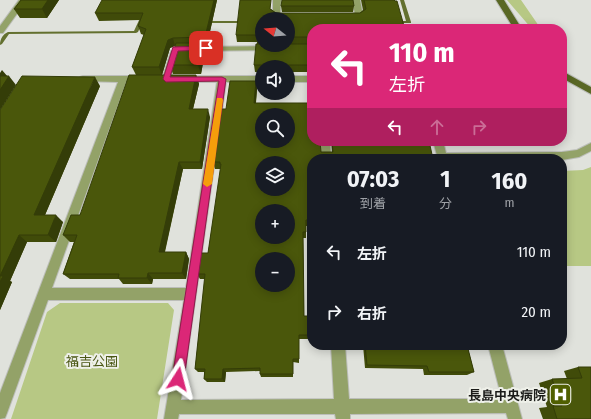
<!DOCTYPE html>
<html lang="ja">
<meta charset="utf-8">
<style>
:root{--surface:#171b24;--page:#242831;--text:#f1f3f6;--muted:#9ea1a6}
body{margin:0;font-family:"Fira Sans Condensed","Noto Sans JP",sans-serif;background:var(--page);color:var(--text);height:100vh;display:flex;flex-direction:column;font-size:15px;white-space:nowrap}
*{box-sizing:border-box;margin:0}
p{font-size:13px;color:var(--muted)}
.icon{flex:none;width:22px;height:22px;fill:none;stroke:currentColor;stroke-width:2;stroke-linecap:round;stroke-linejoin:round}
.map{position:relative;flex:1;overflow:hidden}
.panel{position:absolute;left:307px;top:154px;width:260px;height:196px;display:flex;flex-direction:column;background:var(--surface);border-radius:16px;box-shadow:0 2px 10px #0003}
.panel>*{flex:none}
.top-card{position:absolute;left:307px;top:24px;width:260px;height:122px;border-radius:16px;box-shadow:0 2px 10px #0003;background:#db2777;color:#fff;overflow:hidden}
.needle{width:26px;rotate:287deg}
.tools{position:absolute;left:255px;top:12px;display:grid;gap:8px}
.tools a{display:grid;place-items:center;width:40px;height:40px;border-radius:50%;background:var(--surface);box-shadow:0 2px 10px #0003;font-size:20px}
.pin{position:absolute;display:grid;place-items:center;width:34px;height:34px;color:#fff;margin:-17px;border-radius:8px;box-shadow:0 2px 6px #0006}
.me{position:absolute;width:44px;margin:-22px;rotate:9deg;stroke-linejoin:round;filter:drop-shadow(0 0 3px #0008)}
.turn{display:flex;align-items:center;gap:14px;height:84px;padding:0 16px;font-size:18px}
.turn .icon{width:52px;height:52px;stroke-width:2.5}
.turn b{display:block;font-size:28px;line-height:34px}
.lanes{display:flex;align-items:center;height:38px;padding:0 16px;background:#0003;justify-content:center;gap:20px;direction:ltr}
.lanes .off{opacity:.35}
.eta{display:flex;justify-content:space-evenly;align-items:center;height:68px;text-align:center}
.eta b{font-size:24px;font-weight:700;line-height:28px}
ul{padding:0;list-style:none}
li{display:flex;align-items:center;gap:12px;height:60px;padding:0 16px}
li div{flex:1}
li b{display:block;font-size:15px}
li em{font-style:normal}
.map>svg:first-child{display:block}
.green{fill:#b7c884}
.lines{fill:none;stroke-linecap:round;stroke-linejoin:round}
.stream{fill:#63702f;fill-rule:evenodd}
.minor-casing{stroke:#bcbeb9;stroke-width:2}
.primary-casing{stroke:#bcbeb9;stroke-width:2}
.minor{fill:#93a268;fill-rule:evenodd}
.primary{fill:#596724;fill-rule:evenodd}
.wall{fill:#404b09}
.shaded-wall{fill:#343d08}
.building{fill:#4a570b;stroke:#343d08;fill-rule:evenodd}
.route{fill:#db2777;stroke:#8e194d}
.slow{fill:#f59e0b}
.labels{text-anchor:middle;stroke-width:4;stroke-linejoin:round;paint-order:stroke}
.near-park-label{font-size:13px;fill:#4a5714;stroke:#eef0e9}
.near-poi-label{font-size:13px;font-weight:bold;fill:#1a1b19;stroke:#eef0e9;text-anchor:end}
</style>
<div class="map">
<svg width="591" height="419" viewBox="0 0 591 419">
<rect width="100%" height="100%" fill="#e0e2dc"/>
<path class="green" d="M507 0H521L541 29H532Z
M591 167V266H562V171L583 170Z
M60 303H168L174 310 157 419H11L47 312Z"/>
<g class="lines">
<path class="stream" d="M400 0H404L411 22V23H394L392 22 394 21H406Z
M140 18 144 19 138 32 136 33 9 34 2 44 0 45C0 39 3 34 8 32L134 31Z
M200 21H262V23H200Z"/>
<defs>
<path id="minor" d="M19 0H27L3 33H0V26Z
M273 0H281L280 14H290V18H273Z
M352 0H360L363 16 362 18H348L344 16 348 14H355Z
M271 46H274V50L190 51 186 49 190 47Z
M171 51H174L178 53 170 79 166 82 162 79Z
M83 76H129L133 79 132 81 126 82 52 288H186L217 82H183L179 79 183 76H262V82H226L181 400 334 399 331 345H345L349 399H502L488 345H502L522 419H508L506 413 350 414V419H336L335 414H179L178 419H164L184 300H48L7 413 5 418 0 419V393L118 82 80 81 79 79 80 77Z
M288 76H312V82H288Z
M320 141H330L331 159H321Z
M433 141H443L446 153 562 152 577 150 591 143V151L579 157 562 160 438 159Z"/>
<path id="primary" d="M496 0H504L522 29H514Z
M562 71 591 87V94L562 78Z"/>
</defs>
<use href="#minor" class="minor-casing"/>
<use href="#primary" class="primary-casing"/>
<use href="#minor" class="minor"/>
<use href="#primary" class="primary"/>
</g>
<path class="wall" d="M21 0H59L47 18H20L14 9Z
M217 0 207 45H204L205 52 201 74H173L170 65 176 45 170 48 162 75H136L132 67 144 35 141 34 138 26 140 20 99 21 95 13Z
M361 0H394L404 26 403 29H312V72H288V67H262V72H255L254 65 288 44V19H262V44H257V42H237L236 35 271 9 276 13H360L363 10Z
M281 6H354L353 12H282Z
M196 75 199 84 193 109 210 117 202 169H183L165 252H186L189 259 186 279H153L152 284H123L119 279H70L63 274 74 242H70L63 235Z
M256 81 257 89 256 103 321 152H332L331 141H429L312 159V226H306V238H303L304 316H312V339H299V363L293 362V377H261L260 374V371L226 372 225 382H207L204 379V372H198L195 369 205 279H200L197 274 208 253 221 169H215L213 162 226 109Z
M100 86 45 215 63 222 56 242H27L10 281 12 282 0 310V110Z
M363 345H467L474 372 467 375H424L423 369 365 368Z
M578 367H591V419H543L539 408 547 407 539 383 552 379H567L564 371Z"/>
<path class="shaded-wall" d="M48 0H59L47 18 42 9Z
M214 0H217L207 45 205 37Z
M404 26 403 29H398L399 28Z
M173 38 175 46 170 48 162 75 159 67 168 40Z
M203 43 205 52 201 74 198 65Z
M2 70 8 77 9 76 16 85 0 110V73Z
M196 75 199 84 191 117 189 109Z
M95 77 100 86 42 222 34 215Z
M256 81 257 89 255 111 254 103Z
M208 109 210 117 202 169 200 162Z
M179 162 183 169 163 259 159 252Z
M56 215 63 222 56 242 48 235Z
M19 235 27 242 10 281 12 282 0 310V276Z
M186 252 189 259 186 279 182 273Z
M148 273 153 279 152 284 147 278Z
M223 369 226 372 225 382 222 379Z"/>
<path class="building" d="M21 0H48L42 9H14Z
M102 0H214L205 37 173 38 168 40 159 67H132L146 29 138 26 143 13H95Z
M240 0H271L270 9 276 13H360L366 9 364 0H394L395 1H397L404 26 399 28V29H312V37H288V19H262V37H257V35H236Z
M282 0H353L354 6H281Z
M176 43H203L198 65H170Z
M256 44H262V45H288V44H312V65H254Z
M129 75H196L189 109H208L200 162H179L159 252H186L182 273H148L147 278H118L119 274H63L77 235H63L71 215H80Z
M0 76H9L0 90Z
M22 76 95 77 34 215H56L48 235H19L0 276V110Z
M230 81H256L254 103H312V141H320L321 152H333L332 141H429L433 159H312V220H306V232H303L304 316H312V335H299V359H293V374H260V368L223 369 222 379H204L205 369H195L205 274H197L200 253H208L221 164H220V162H213L221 109H226ZM262 115H288V141H262ZM262 163H288V189H262ZM262 211H288V237H262ZM262 259H288V285H262Z
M0 276H3L0 282Z
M365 345H467L474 372H429L427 366 367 365Z
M578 367H591V419H557L553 406H562L552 379 582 378Z"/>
<path class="route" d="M206 46 208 47V50L178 51 170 77H222L226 79 184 379 182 383 178 385 174 383 172 379 219 81 166 82 163 79 173 47Z"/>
<path class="slow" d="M217 98H222L223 100 212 184 207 187 203 184Z"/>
<defs>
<symbol id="hospital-square" viewBox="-11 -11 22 22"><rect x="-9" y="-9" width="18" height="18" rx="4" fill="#505f01" stroke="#eef0e9"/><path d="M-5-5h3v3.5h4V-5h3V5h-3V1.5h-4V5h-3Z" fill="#fff"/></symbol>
</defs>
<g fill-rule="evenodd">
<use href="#hospital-square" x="548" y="382" width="25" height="25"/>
</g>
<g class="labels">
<g class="near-park-label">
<text x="92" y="366">福吉公園</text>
</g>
<g class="near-poi-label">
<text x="546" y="400">長島中央病院</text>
</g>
</g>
</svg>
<div class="tools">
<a><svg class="needle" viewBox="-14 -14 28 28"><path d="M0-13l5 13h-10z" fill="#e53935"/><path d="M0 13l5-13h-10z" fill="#9ea1a6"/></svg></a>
<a><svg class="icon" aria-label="sound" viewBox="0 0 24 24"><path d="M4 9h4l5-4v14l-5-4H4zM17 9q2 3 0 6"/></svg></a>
<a><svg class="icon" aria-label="search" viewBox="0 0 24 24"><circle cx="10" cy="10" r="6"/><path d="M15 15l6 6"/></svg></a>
<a><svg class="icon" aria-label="layers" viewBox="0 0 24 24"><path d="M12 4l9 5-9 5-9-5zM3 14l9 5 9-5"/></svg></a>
<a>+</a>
<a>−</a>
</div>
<div class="pin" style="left:206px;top:48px;background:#d93025"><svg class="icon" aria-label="arrive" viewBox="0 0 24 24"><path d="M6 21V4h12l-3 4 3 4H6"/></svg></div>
<svg class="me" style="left:178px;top:379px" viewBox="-20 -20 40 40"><path d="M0-17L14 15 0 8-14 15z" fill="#db2777" stroke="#fff" stroke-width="4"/></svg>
<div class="top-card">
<div class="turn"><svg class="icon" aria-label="left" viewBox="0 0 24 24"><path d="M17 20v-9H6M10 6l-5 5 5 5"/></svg><div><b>110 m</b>左折</div></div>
<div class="lanes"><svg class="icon" aria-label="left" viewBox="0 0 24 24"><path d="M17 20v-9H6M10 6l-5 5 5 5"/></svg><svg class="icon off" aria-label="ahead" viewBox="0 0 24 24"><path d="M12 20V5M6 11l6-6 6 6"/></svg><svg class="icon off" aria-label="right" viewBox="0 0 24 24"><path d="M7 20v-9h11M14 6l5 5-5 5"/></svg></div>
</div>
<section class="panel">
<div class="eta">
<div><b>07:03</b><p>到着</p></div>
<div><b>1</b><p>分</p></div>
<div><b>160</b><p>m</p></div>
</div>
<ul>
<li><svg class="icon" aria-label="left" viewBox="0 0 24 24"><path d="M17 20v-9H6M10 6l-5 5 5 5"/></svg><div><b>左折</b></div><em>110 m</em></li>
<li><svg class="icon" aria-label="right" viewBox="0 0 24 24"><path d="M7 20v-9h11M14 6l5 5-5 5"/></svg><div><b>右折</b></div><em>20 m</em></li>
</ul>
</section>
</div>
